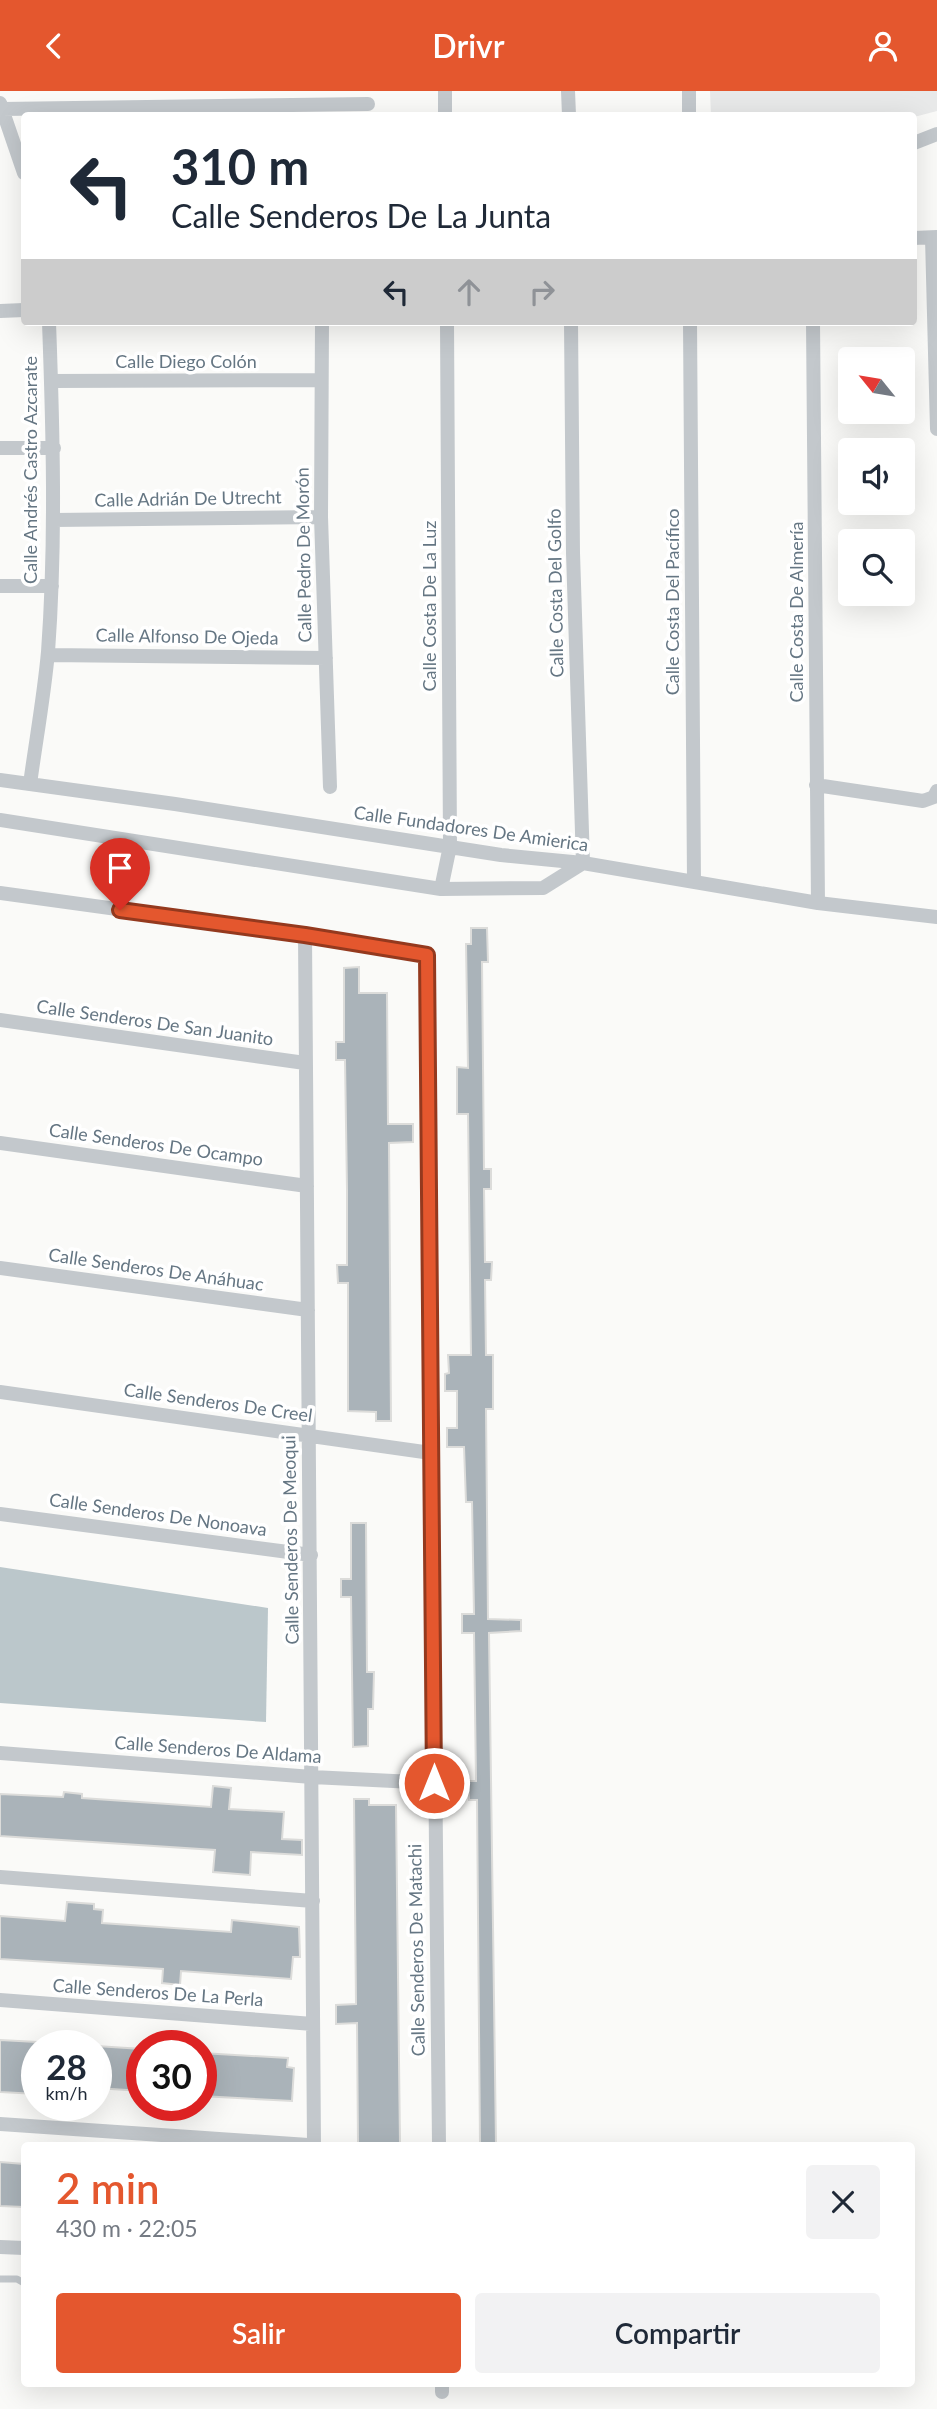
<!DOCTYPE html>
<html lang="es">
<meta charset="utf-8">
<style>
:root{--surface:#fff;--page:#f2f2f3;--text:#1f2937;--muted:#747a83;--accent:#e4572e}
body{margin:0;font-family:Lato,sans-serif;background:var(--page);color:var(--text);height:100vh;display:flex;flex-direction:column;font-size:26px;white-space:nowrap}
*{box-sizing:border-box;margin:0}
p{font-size:23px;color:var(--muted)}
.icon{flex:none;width:38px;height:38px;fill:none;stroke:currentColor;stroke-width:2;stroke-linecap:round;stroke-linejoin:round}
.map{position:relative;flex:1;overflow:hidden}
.sheet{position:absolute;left:21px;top:2051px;width:894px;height:245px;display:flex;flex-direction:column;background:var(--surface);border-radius:7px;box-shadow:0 7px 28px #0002}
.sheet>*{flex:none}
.top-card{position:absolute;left:21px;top:21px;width:896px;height:214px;border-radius:7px;box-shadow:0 7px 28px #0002;background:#fff;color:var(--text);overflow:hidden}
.needle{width:46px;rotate:300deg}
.fabs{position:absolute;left:838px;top:256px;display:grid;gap:14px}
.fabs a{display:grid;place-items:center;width:77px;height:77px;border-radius:7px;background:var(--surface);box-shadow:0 7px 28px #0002;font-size:35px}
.speed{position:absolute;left:21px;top:1939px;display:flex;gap:14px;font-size:35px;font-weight:700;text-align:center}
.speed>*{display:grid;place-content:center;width:91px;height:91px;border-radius:50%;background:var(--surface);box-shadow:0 7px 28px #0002;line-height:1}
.speed small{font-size:18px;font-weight:400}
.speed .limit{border:10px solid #d22;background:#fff;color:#111}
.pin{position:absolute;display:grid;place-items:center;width:60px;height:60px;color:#fff;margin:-72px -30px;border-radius:50% 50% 50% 0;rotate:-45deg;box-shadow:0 0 7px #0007}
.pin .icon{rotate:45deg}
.me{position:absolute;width:77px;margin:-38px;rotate:0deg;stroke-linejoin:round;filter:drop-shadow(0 0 5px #0008)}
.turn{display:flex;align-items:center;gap:24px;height:147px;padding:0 35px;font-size:32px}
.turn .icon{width:91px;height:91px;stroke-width:2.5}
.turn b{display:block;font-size:49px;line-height:60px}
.lanes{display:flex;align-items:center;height:66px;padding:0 35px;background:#0003;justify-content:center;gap:35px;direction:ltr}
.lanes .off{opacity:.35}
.round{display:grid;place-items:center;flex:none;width:74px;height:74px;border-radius:7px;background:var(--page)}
.headline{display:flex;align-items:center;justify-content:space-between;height:119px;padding:0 35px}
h1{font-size:42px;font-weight:600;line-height:52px;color:var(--accent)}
.action{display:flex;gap:14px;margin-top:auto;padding:14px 35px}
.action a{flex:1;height:80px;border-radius:7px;background:var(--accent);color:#fff;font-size:28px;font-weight:600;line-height:80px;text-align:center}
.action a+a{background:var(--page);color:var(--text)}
header{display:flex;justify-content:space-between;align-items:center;height:91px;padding:0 35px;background:var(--accent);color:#fff;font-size:32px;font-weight:600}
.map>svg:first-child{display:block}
.built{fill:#e8e9e9}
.water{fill:#bbc7cb}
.building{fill:#aab3b9;stroke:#dcdcda;stroke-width:2}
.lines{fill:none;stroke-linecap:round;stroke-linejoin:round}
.lane{stroke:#c3c8cc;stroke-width:7}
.street{stroke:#c3c8cc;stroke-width:14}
.route-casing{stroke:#94391e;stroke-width:18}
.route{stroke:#e4572e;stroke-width:12}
.labels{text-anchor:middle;stroke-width:7;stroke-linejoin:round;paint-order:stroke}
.street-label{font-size:18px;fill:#657683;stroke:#fff}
</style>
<header><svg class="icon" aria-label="back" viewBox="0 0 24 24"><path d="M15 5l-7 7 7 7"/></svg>Drivr<svg class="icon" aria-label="person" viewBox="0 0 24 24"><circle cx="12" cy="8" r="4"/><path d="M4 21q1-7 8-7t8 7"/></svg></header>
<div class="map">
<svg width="937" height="2318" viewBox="0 0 937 2318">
<rect width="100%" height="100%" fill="#fafaf8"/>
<path class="built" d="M710 0H937V20L914 26 711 24Z"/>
<path class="water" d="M0 1476 268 1517 266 1631 0 1612Z"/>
<path class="building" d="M471 837H487L488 871H482L484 1078H491V1098H484L485 1171H492L491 1189H485L486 1264H493V1318H486L488 1528 521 1529V1540L489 1542 496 2054H480L477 1709H469L468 1690H476L474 1542H462V1523H474L472 1411H466L464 1356H447V1337H457V1300H445V1283L449 1282 448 1264H471L468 1023H457V976L468 977 466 853H471Z
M359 876V902H387L388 1033H413V1051L389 1052 391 1330H376V1321L348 1320V1192H338L337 1174H347V1099L345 969H336V951H344V877Z
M351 1432H366L367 1581H374L373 1618H368V1655L353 1656 351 1506H341V1488H351Z
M213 1695 231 1697 229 1718 284 1721 282 1748 302 1749V1764L251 1761 250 1784 213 1781 215 1759 0 1745V1703L63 1706 64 1701 82 1703V1707L211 1716Z
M354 1708H369V1714H396L400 2054H358L357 1932 336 1933V1914L356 1913Z
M67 1811 94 1813V1818L103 1819 102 1832 231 1841 232 1829 299 1836 300 1866H293L291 1888 181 1880 180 1894 162 1892 163 1878 0 1868V1825L65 1830Z
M0 1949 37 1951V2003L0 2001Z
M96 1955 142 1958V2000L96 1997Z
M201 1962 288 1967 287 1976 294 1977 292 2010 201 2005Z
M0 2071 24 2073V2116L0 2115Z"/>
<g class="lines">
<path class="lane" d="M0 2188H17L24 2192"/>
<path class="street" d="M445 0V24
M568 0 569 24
M689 0V24
M0 12 24 82
M2 18 368 13
M914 52 937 43
M914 147 937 146
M932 147 937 338
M0 220 24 219
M322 231 321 426 330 696
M690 231 694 791
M813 231 818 812
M51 290 321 289
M0 357H54
M54 429 321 426
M0 495H52
M48 564 326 567
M0 689 175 713 501 764 583 772 818 812 937 826
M30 693C36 649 44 605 48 561 56 451 53 341 49 231
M816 694 923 710 934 706 937 700
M0 729 441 798 543 797 583 772 573 462 571 231
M441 798 450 755 447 231
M0 802 305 844 427 864 439 2054
M305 844 314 2054
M0 929 305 972
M0 1052 307 1095
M0 1177 308 1219
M0 1301 431 1362
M0 1423 311 1464
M0 1662 312 1686 434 1692
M0 1786 313 1810
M0 1909 313 1933
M0 2033 308 2054
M0 2156 24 2157
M442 2292V2301"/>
</g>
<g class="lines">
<defs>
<path id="route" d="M120 819 305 844 427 864 434 1692"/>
</defs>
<use href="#route" class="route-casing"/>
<use href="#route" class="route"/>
</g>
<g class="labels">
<g class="street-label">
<text x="186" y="277">Calle Diego Colón</text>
<text transform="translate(31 379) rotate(-90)" y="6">Calle Andrés Castro Azcarate</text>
<text transform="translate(188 408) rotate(-1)" y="6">Calle Adrián De Utrecht</text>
<text transform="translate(304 464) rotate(-91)" y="6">Calle Pedro De Morón</text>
<text transform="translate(556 502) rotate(-91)" y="6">Calle Costa Del Golfo</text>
<text transform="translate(673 511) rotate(-90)" y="6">Calle Costa Del Pacífico</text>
<text transform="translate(430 515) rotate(-90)" y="6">Calle Costa De La Luz</text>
<text transform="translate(797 521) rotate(-90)" y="6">Calle Costa De Almería</text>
<text transform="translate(187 546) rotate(1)" y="6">Calle Alfonso De Ojeda</text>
<text transform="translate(471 738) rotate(8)" y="6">Calle Fundadores De Amierica</text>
<text transform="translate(155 932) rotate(8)" y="6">Calle Senderos De San Juanito</text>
<text transform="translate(156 1054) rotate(8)" y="6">Calle Senderos De Ocampo</text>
<text transform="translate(156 1179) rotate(8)" y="6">Calle Senderos De Anáhuac</text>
<text transform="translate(218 1312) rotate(8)" y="6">Calle Senderos De Creel</text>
<text transform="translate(158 1424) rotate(8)" y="6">Calle Senderos De Nonoava</text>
<text transform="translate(291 1449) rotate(-91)" y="6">Calle Senderos De Meoqui</text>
<text transform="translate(218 1659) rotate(4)" y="6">Calle Senderos De Aldama</text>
<text transform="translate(417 1859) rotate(-91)" y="6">Calle Senderos De Matachi</text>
<text transform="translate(158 1902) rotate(4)" y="6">Calle Senderos De La Perla</text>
</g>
</g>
</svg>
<div class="fabs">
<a><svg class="needle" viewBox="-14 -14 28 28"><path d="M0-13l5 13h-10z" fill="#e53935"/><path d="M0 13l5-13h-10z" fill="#747a83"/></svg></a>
<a><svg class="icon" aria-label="sound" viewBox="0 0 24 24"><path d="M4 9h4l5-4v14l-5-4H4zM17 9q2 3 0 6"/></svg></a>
<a><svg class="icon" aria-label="search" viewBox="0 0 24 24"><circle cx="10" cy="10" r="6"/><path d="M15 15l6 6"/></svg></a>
</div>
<div class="speed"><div>28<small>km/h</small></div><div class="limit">30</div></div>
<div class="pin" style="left:120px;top:819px;background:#d93025"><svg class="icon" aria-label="arrive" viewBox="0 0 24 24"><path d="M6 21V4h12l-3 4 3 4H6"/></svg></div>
<svg class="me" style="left:434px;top:1692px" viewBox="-20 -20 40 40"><circle r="17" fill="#e4572e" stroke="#fff" stroke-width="3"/><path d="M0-11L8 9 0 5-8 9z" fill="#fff"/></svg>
<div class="top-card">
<div class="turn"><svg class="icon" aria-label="left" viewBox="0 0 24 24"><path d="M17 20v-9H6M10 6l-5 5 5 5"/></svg><div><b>310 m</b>Calle Senderos De La Junta</div></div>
<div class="lanes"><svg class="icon" aria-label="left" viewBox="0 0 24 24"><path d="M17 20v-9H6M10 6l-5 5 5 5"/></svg><svg class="icon off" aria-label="ahead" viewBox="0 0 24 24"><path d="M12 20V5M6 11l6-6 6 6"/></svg><svg class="icon off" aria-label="right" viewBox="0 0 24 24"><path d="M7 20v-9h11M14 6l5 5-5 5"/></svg></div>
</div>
<section class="sheet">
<div class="headline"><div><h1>2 min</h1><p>430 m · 22:05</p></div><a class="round"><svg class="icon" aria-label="close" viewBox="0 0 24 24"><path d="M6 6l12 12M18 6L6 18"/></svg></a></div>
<div class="action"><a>Salir</a><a>Compartir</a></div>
</section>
</div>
